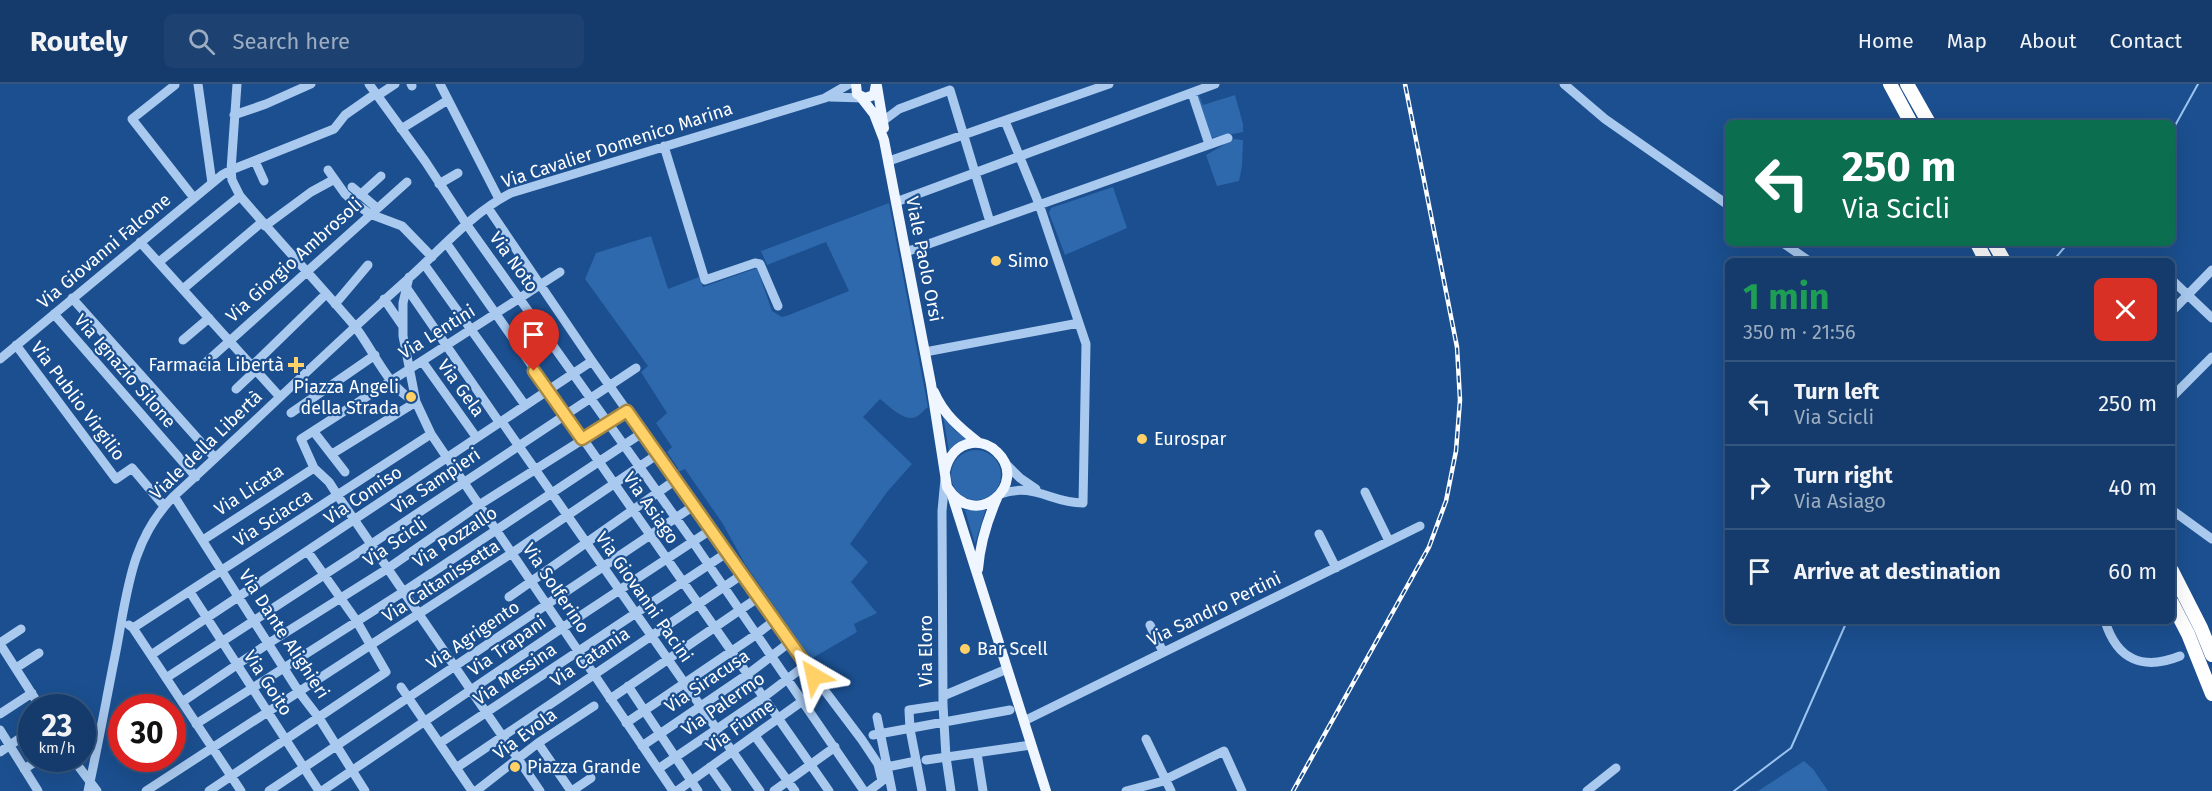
<!DOCTYPE html>
<meta charset="utf-8">
<style>
:root{--surface:#143b6b;--page:#1d4271;--text:#f1f3f6;--muted:#9dadc1;--line:#33557e}
body{margin:0;font-family:"Fira Sans",sans-serif;background:var(--page);color:var(--text);height:100vh;display:flex;flex-direction:column;font-size:22px;white-space:nowrap}
*{box-sizing:border-box;margin:0}
p{font-size:20px;color:var(--muted)}
.icon{flex:none;width:33px;height:33px;fill:none;stroke:currentColor;stroke-width:2;stroke-linecap:round;stroke-linejoin:round}
.map{position:relative;flex:1;overflow:hidden}
.drawer{position:absolute;left:1725px;top:174px;width:450px;height:366px;display:flex;flex-direction:column;background:var(--surface);border-radius:9px;box-shadow:0 6px 24px #0002,0 0 0 2px var(--line)}
.drawer>*{flex:none}
.hud{position:absolute;left:1725px;top:36px;width:450px;height:126px;border-radius:9px;box-shadow:0 6px 24px #0002,0 0 0 2px var(--line);background:#0b6e4f;color:#fff;overflow:hidden}
.speed{position:absolute;left:18px;top:610px;display:flex;gap:12px;font-size:30px;font-weight:700;text-align:center}
.speed>*{display:grid;place-content:center;width:78px;height:78px;border-radius:50%;background:var(--surface);box-shadow:0 6px 24px #0002,0 0 0 2px var(--line);line-height:1}
.speed small{font-size:15px;font-weight:400}
.speed .limit{border:9px solid #d22;background:#fff;color:#111}
.pin{position:absolute;display:grid;place-items:center;width:51px;height:51px;color:#fff;margin:-62px -26px;border-radius:50% 50% 50% 0;rotate:-45deg;box-shadow:0 0 6px #0007}
.pin .icon{rotate:45deg}
.me{position:absolute;width:66px;margin:-33px;rotate:324deg;stroke-linejoin:round;filter:drop-shadow(0 0 4px #0008)}
.turn{display:flex;align-items:center;gap:21px;height:126px;padding:0 18px;font-size:27px}
.turn .icon{width:78px;height:78px;stroke-width:2.5}
.turn b{display:block;font-size:42px;line-height:51px}
.round{display:grid;place-items:center;flex:none;width:63px;height:63px;border-radius:9px;background:var(--page)}
.head{display:flex;align-items:center;justify-content:space-between;height:102px;padding:0 18px}
h1{font-size:36px;font-weight:700;line-height:45px;color:#1e9e55}
ul{padding:0;list-style:none}
li{display:flex;align-items:center;gap:18px;height:84px;padding:0 18px;border-top:2px solid var(--line)}
li div{flex:1}
li b{display:block;font-size:22px}
li em{font-style:normal}
header{display:flex;align-items:center;gap:36px;box-sizing:border-box;height:84px;padding:0 30px;background:var(--surface);border-bottom:2px solid var(--line)}
header strong{font-size:28px}
nav{display:flex;gap:33px;margin-inline-start:auto;font-size:21px}
.search{width:420px;height:54px;background:var(--page);display:flex;align-items:center;gap:15px;box-sizing:border-box;padding:0 21px;border-radius:9px;color:var(--muted);font-size:22px}
.map>svg:first-child{display:block}
.green{fill:#2e69ad}
.lines{fill:none;stroke-linecap:round;stroke-linejoin:round}
.stream{stroke:#9cc4f0;stroke-width:2}
.minor{stroke:#a9c9ee;stroke-width:9}
.major{stroke:#f0f6ff;stroke-width:10}
.highway{stroke:#fff;stroke-width:14}
.rail-casing{stroke:#fff;stroke-width:4.5}
.rail{stroke:#1b4f8f;stroke-width:2;stroke-dasharray:7;stroke-linecap:butt}
.route-casing{stroke:#a68842;stroke-width:15}
.route{stroke:#ffd166;stroke-width:10}
.poi-dot{fill:#ffd166;stroke:#1b4f8f;stroke-width:2}
.labels{text-anchor:middle;stroke-width:4.5;stroke-linejoin:round;paint-order:stroke}
.street-label{font-size:18px;fill:#fff;stroke:#1b4f8f}
.poi-label{font-size:18px;fill:#fff;stroke:#1b4f8f;text-anchor:start}
</style>
<header>
<strong>Routely</strong>
<div class="search"><svg class="icon" aria-label="search" viewBox="0 0 24 24"><circle cx="10" cy="10" r="6"/><path d="M15 15l6 6"/></svg>Search here</div>
<nav><a>Home</a><a>Map</a><a>About</a><a>Contact</a></nav>
</header>
<div class="map">
<svg width="2212" height="707" viewBox="0 0 2212 707">
<rect width="100%" height="100%" fill="#1b4f8f"/>
<path class="green" d="M1198 9 1203 21 1235 11 1243 40V48L1210 54 1197 10Z
M1234 55 1243 56 1242 82 1239 97 1217 102 1206 71Z
M1113 103 1127 144 1065 171 1049 129 1051 124Z
M889 119 928 323C924 326 920 331 916 333 904 338 889 322 880 315L863 333 912 380 887 408 850 460 868 478 851 498 877 529 854 540 857 548 811 575 745 480 723 440 685 385 678 388V384L667 368 672 363 656 339 667 329 641 288 648 282 585 195 596 169 651 152 668 205 699 193 703 203 757 184 772 227 782 233 789 231 849 207 826 158 767 181 761 167Z
M943 332 954 346 969 356 949 367Z
M951 391a25 25 0 1 1 50 0a25 25 0 1 1-50 0Z
M986 424 975 460 965 426H982Z
M1804 677 1813 685 1828 707H1758Z"/>
<g class="lines">
<path class="stream" d="M2172 47 2198 0
M2053 177 2068 159
M1734 707 1791 664 1847 537"/>
<path class="minor" d="M198 0 212 99
M237 0 231 86 232 96 240 112C277 155 316 197 353 240 373 264 386 303 416 318L332 370
M369 0 425 77 467 141 693 458 864 707
M411 0 412 2
M440 0 499 115
M1564 0 1605 35 1728 121
M175 1 132 35 194 114
M1192 9 1209 60
M377 12 395 0
M830 13 864 14
M234 31 266 20 311 0
M883 37 899 25 950 6 990 138
M401 45 448 16
M664 62 705 196 755 179 760 180 778 222
M255 77 264 97
M889 77 1109 0
M328 86 345 110 356 120 370 130 402 142 432 173
M439 100 458 89
M352 103 377 124
M360 111 381 92
M896 118 1215 0
M488 124 592 277 822 603 862 656 878 680 882 697 869 707
M265 142 311 108 333 96
M140 158 280 313
M1783 159 1809 177
M447 160 829 707
M906 168 1228 54
M159 178 240 112
M424 180 525 321
M409 193 403 219V252L416 318 431 350 673 707
M2172 196 2212 234
M406 203 497 335
M183 205 262 138
M72 214 215 374
M384 215 402 241
M335 220 368 181
M2172 227 2212 186
M54 230 196 393
M183 256 209 234
M16 261 116 395 132 384 164 422
M925 268 1079 239
M0 275 222 91 231 86 334 45 345 31 375 10
M422 277 474 350
M204 280 407 98
M252 282 326 210
M236 305 256 286
M2172 313 2212 273
M291 329 375 271
M502 338 760 707
M314 348 345 388
M1005 379 1020 394 1036 405
M945 395 942 427 943 621 946 673 951 707
M1365 408 1389 457
M1000 410C1035 398 1050 419 1083 419L1086 260 1039 120 1005 37
M174 412 299 608 319 634 365 707
M2172 426 2212 455
M1319 450 1336 484
M203 456 314 384
M190 508 319 707
M509 513 677 395
M2105 537C2117 576 2143 587 2180 572
M129 541 133 544 241 707
M1150 541 1163 568
M133 544 431 350
M0 559 21 545
M0 560 41 624
M151 571 592 277
M16 584 39 569
M166 594 370 461 636 284
M628 602 698 707
M401 603 472 707
M943 612 1007 585
M610 615 759 513
M182 618 269 559 387 485 479 421 628 327
M0 630 32 609
M877 633 892 707
M1024 637 1420 442
M626 639 757 550 775 536
M196 640 403 508 642 349
M0 646 38 707
M873 651 1010 626
M755 652 795 707
M1146 655 1171 707
M440 659 728 468
M538 659 571 707
M642 662 748 590 790 558
M0 668 32 646
M977 669 983 707
M73 675 97 707
M926 676 1031 661
M710 683 727 707
M887 683 916 677
M456 684 743 490
M24 685 40 675
M658 685 764 613 807 580
M88 707C98 662 106 617 115 572 127 513 129 457 174 412 253 340 329 265 409 194 441 165 472 129 511 109L825 14 849 0
M146 707 512 469 658 370
M209 707 386 588 356 536 308 468
M269 707 695 421
M322 707 562 544 712 445
M476 707 538 659 594 622
M540 707 338 412 329 398 314 384 301 355 560 188
M572 707 591 694
M677 707 822 603
M774 707 835 663
M922 707 910 645 909 626 943 621
M1126 707 1160 698 1224 667 1242 707
M1587 707 1616 684"/>
<path class="major" d="M856 0 857 10 865 14 874 11 876 0
M877 2 884 44
M860 12 874 30 884 56 931 300 947 403C976 449 1030 399 997 368 990 361 981 358 972 359 957 361 948 373 945 387
M934 308C944 331 960 344 979 359
M952 411 1046 707
M978 485C980 460 987 437 997 414"/>
<path class="highway" d="M1890 0 1911 39
M1907 0 1929 39
M1977 159 1986 177
M1994 159 2004 177
M2172 487 2201 544 2212 571
M2172 519 2188 550 2212 610"/>
<defs>
<path id="rail" d="M1293 707 1429 463 1446 417 1456 367 1460 316 1457 263 1405 0"/>
</defs>
<use href="#rail" class="rail-casing"/>
<use href="#rail" class="rail"/>
</g>
<g class="lines">
<defs>
<path id="route" d="M534 287 582 355 627 327 814 592"/>
</defs>
<use href="#route" class="route-casing"/>
<use href="#route" class="route"/>
</g>
<g class="poi-dot">
<circle cx="996" cy="177" r="6"/>
<path d="M293 272h6v6h6v6h-6v6h-6v-6h-6v-6h6z"/>
<circle cx="411" cy="313" r="6"/>
<circle cx="1142" cy="355" r="6"/>
<circle cx="965" cy="565" r="6"/>
<circle cx="515" cy="683" r="6"/>
</g>
<g class="labels">
<g class="street-label">
<text transform="translate(617 61) rotate(-18)" y="6">Via Cavalier Domenico Marina</text>
<text transform="translate(104 167) rotate(-40)" y="6">Via Giovanni Falcone</text>
<text transform="translate(924 175) rotate(79)" y="6">Viale Paolo Orsi</text>
<text transform="translate(294 176) rotate(-42)" y="6">Via Giorgio Ambrosoli</text>
<text transform="translate(514 178) rotate(54)" y="6">Via Noto</text>
<text transform="translate(437 248) rotate(-32)" y="6">Via Lentini</text>
<text transform="translate(125 287) rotate(49)" y="6">Via Ignazio Silone</text>
<text transform="translate(461 304) rotate(54)" y="6">Via Gela</text>
<text transform="translate(78 317) rotate(53)" y="6">Via Publio Virgilio</text>
<text transform="translate(206 361) rotate(-44)" y="6">Viale della Libertà</text>
<text transform="translate(436 397) rotate(-34)" y="6">Via Sampieri</text>
<text transform="translate(249 406) rotate(-33)" y="6">Via Licata</text>
<text transform="translate(363 411) rotate(-34)" y="6">Via Comiso</text>
<text transform="translate(651 424) rotate(55)" y="6">Via Asiago</text>
<text transform="translate(273 434) rotate(-33)" y="6">Via Sciacca</text>
<text transform="translate(455 453) rotate(-33)" y="6">Via Pozzallo</text>
<text transform="translate(395 458) rotate(-34)" y="6">Via Scicli</text>
<text transform="translate(441 497) rotate(-33)" y="6">Via Caltanissetta</text>
<text transform="translate(556 504) rotate(56)" y="6">Via Solferino</text>
<text transform="translate(644 513) rotate(55)" y="6">Via Giovanni Pacini</text>
<text transform="translate(1214 525) rotate(-26)" y="6">Via Sandro Pertini</text>
<text transform="translate(284 550) rotate(57)" y="6">Via Dante Alighieri</text>
<text transform="translate(473 551) rotate(-34)" y="6">Via Agrigento</text>
<text transform="translate(507 562) rotate(-35)" y="6">Via Trapani</text>
<text transform="translate(926 567) rotate(-90)" y="6">Via Eloro</text>
<text transform="translate(590 573) rotate(-34)" y="6">Via Catania</text>
<text transform="translate(515 590) rotate(-34)" y="6">Via Messina</text>
<text transform="translate(707 597) rotate(-34)" y="6">Via Siracusa</text>
<text transform="translate(268 599) rotate(57)" y="6">Via Goito</text>
<text transform="translate(723 620) rotate(-35)" y="6">Via Palermo</text>
<text transform="translate(740 642) rotate(-35)" y="6">Via Fiume</text>
<text transform="translate(525 650) rotate(-36)" y="6">Via Evola</text>
</g>
<g class="poi-label">
<text x="1008" y="183">Simo</text>
<text x="284" y="287" text-anchor="end">Farmacia Libertà</text>
<text x="399" y="309" text-anchor="end">Piazza Angeli<tspan x="399" dy="21">della Strada</tspan></text>
<text x="1154" y="361">Eurospar</text>
<text x="977" y="571">Bar Scell</text>
<text x="527" y="689">Piazza Grande</text>
</g>
</g>
</svg>
<div class="speed"><div>23<small>km/h</small></div><div class="limit">30</div></div>
<div class="pin" style="left:534px;top:287px;background:#d93025"><svg class="icon" aria-label="arrive" viewBox="0 0 24 24"><path d="M6 21V4h12l-3 4 3 4H6"/></svg></div>
<svg class="me" style="left:814px;top:592px" viewBox="-20 -20 40 40"><path d="M0-17L14 15 0 8-14 15z" fill="#ffd166" stroke="#fff" stroke-width="4"/></svg>
<div class="hud">
<div class="turn"><svg class="icon" aria-label="left" viewBox="0 0 24 24"><path d="M17 20v-9H6M10 6l-5 5 5 5"/></svg><div><b>250 m</b>Via Scicli</div></div>
</div>
<section class="drawer">
<div class="head"><div><h1>1 min</h1><p>350 m · 21:56</p></div><a class="round" style="background:#d93025;color:#fff"><svg class="icon" aria-label="close" viewBox="0 0 24 24"><path d="M6 6l12 12M18 6L6 18"/></svg></a></div>
<ul>
<li><svg class="icon" aria-label="left" viewBox="0 0 24 24"><path d="M17 20v-9H6M10 6l-5 5 5 5"/></svg><div><b>Turn left</b><p>Via Scicli</p></div><em>250 m</em></li>
<li><svg class="icon" aria-label="right" viewBox="0 0 24 24"><path d="M7 20v-9h11M14 6l5 5-5 5"/></svg><div><b>Turn right</b><p>Via Asiago</p></div><em>40 m</em></li>
<li><svg class="icon" aria-label="arrive" viewBox="0 0 24 24"><path d="M6 21V4h12l-3 4 3 4H6"/></svg><div><b>Arrive at destination</b></div><em>60 m</em></li>
</ul>
</section>
</div>
